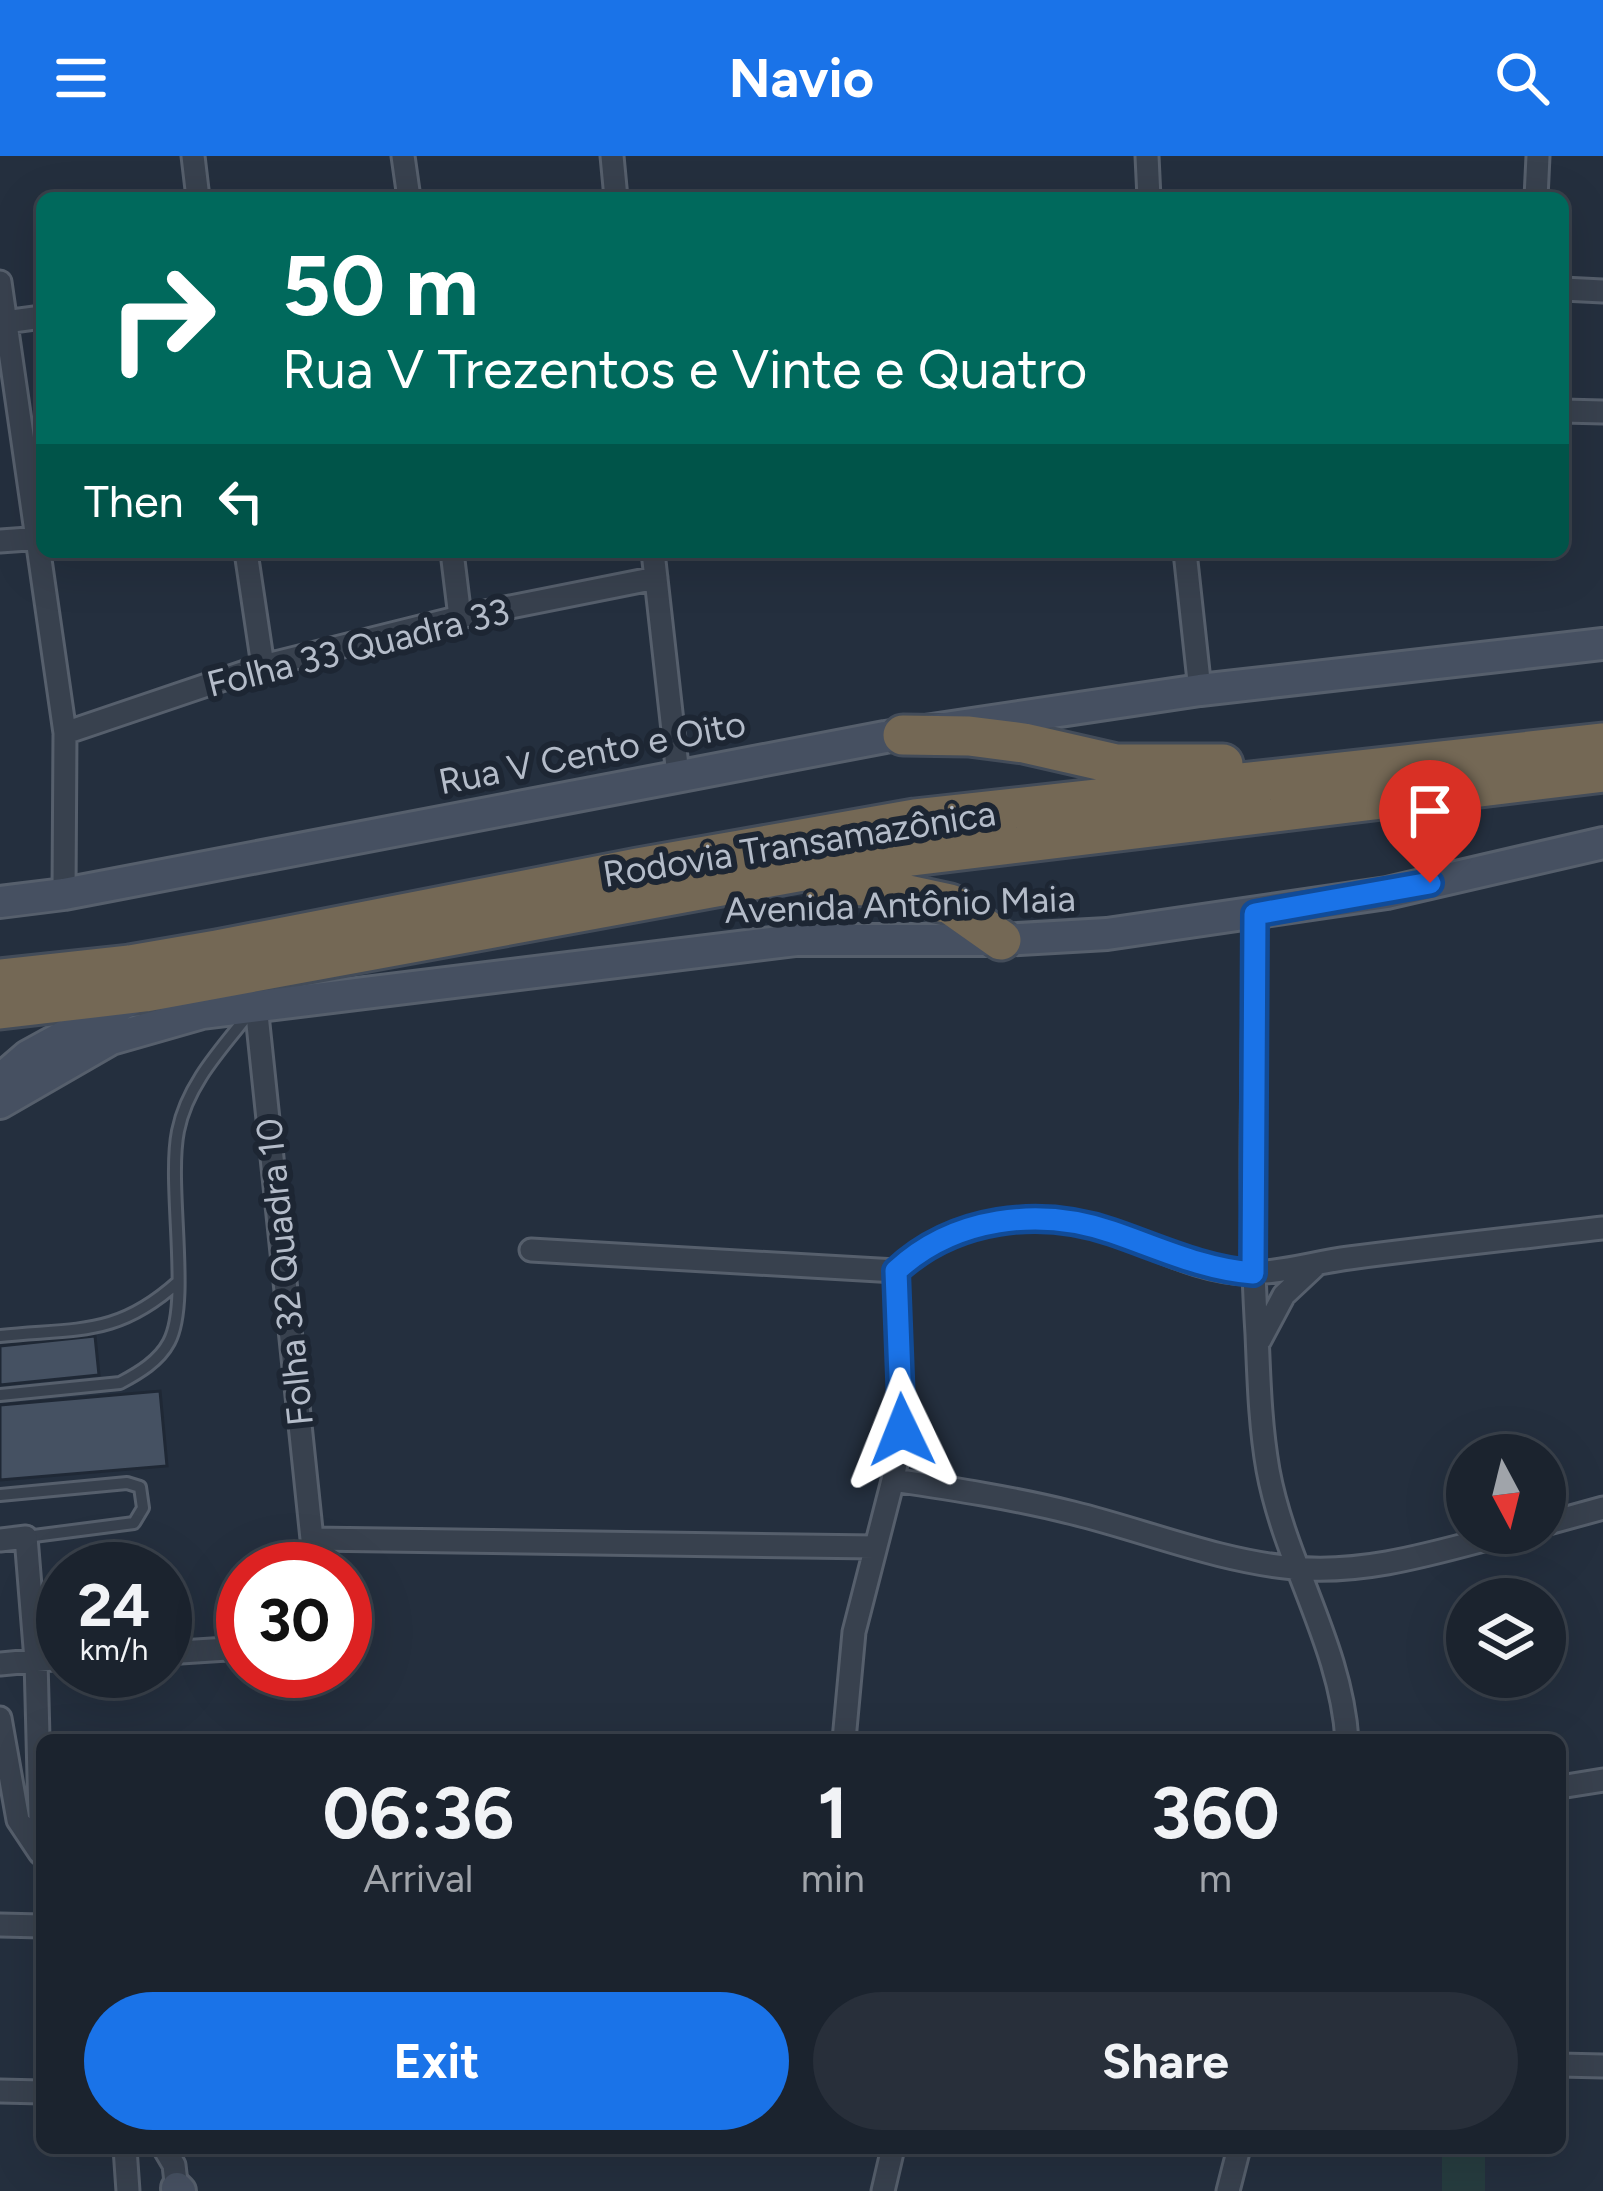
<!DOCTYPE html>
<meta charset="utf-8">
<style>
:root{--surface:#1b232e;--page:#282f3a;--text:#f1f3f6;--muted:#a0a4aa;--line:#39404a;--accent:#1a73e8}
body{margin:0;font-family:Figtree,sans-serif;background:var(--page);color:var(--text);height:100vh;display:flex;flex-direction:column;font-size:45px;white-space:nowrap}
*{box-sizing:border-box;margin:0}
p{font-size:39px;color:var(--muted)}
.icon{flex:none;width:66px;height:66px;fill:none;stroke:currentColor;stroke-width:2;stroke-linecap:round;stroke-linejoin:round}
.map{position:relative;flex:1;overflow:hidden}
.panel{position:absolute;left:36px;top:1578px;width:1530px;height:420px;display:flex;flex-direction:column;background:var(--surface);border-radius:18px;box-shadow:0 12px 48px #0002,0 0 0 3px var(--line)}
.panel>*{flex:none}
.banner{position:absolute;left:36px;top:36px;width:1533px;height:366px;border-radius:18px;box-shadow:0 12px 48px #0002,0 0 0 3px var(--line);background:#00695c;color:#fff;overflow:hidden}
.needle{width:78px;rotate:173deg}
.fabs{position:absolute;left:1446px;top:1278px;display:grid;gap:24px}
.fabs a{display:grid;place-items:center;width:120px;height:120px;border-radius:50%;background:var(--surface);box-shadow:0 12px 48px #0002,0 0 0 3px var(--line);font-size:60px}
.speed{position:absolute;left:36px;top:1386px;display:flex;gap:24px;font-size:60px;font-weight:700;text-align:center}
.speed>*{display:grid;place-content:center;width:156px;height:156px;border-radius:50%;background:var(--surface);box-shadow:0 12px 48px #0002,0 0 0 3px var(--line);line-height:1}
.speed small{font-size:30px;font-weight:400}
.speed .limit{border:18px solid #d22;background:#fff;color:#111}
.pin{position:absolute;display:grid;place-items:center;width:102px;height:102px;color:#fff;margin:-123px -51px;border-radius:50% 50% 50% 0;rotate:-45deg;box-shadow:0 0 12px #0007}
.pin .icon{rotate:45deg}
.me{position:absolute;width:132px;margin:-66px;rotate:358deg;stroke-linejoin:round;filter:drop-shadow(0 0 9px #0008)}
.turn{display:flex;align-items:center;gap:42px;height:252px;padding:0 48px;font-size:54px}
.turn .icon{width:156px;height:156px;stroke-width:2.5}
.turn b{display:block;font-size:84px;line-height:102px}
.then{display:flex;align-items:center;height:114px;padding:0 48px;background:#0003;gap:24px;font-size:45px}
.eta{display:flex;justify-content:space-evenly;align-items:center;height:204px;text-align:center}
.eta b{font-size:72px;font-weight:700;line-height:84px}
.primary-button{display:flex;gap:24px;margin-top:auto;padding:24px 48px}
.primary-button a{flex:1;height:138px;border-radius:72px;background:var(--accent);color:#fff;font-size:48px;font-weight:700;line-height:138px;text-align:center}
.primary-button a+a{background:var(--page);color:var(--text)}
header{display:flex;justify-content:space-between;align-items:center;height:156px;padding:0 48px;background:var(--accent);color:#fff;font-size:54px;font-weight:700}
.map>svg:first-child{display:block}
.green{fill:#263c3f}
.building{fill:#455162;stroke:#1f2835;stroke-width:3}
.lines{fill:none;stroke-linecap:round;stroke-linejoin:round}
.lane-casing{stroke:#565f6c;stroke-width:16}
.street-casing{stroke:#565f6c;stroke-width:27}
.secondary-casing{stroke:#565f6c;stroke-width:36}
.highway-casing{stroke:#434c59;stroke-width:45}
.lane{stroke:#38414e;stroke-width:10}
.street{stroke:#38414e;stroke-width:21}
.secondary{stroke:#465061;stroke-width:30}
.highway{stroke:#746855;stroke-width:39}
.route-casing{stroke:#114b97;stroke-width:30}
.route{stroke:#1a73e8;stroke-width:21}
.labels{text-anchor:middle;stroke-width:12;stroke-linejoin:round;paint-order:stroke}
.street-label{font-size:36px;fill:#b4bcc9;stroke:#1d2633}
</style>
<header><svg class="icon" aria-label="menu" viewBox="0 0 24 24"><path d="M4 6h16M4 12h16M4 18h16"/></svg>Navio<svg class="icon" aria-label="search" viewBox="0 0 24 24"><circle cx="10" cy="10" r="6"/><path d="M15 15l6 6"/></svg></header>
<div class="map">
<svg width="1603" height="2035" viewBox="0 0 1603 2035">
<rect width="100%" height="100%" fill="#242f3e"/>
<path class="green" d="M1442 1992H1485V2035H1442Z"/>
<path class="building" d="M95 1180 99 1219 0 1229V1190Z
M160 1235 167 1310 0 1324V1249Z"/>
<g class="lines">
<defs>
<path id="lane" d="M0 1180C77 1172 117 1181 178 1126
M0 1239 120 1227C139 1217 159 1205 169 1186 191 1145 167 1030 178 975 187 929 221 893 249 858
M0 1339 127 1327 140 1331 143 1352 134 1367 26 1381"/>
<path id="street" d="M193 0 198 42
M403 0 409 42
M612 0 616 42
M1147 0 1149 42
M1536 42 1538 0
M0 126 65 577 64 738
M1563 133 1603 135
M5 166 42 161
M1563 255 1603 256
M0 385 42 382
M246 396 263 510
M452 396 460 461
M653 396 678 619
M1185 396 1200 534
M65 577 263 510 460 461 656 422
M1255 758C1254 897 1248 1038 1257 1178 1259 1224 1260 1268 1268 1314 1285 1407 1341 1489 1347 1584
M256 849 312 1383 311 1413
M531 1094 896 1115C954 1062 1036 1052 1110 1075 1155 1090 1200 1117 1249 1117 1282 1117 1316 1106 1349 1102 1433 1091 1518 1082 1603 1072
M1260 1184 1284 1139 1316 1109
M893 1324C954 1333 1013 1342 1073 1357 1146 1375 1218 1405 1294 1412 1367 1419 1440 1395 1510 1377
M1545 1368 1603 1352
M312 1383 875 1391
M0 1384 26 1381 36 1504 41 1698
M165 1497 243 1492
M0 1508 63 1502
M0 1562 18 1664 40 1697
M844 1584 854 1476 893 1324 902 1274 896 1115
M1560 1631 1603 1624
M0 1769 42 1770
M1560 1909 1603 1910
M0 1935 42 1936
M125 1992 128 2035
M164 1992 174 2009 177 2035
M883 2035 893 1992
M1228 2035 1239 1992"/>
<path id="secondary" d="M0 746 64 738 885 581 1200 534 1603 488
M0 924 28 900 132 843
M0 947 111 883 202 857 796 784H1001L1107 778 1387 737 1603 687
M177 2032 180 2035"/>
<path id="highway" d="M903 579 969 580 1024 587 1116 608H1223
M823 728 867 730 950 748 1001 784
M0 823 130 809 217 794 638 712 915 663 1603 587
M0 853 145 836 830 710 1603 616"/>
</defs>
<use href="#lane" class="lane-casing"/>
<use href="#street" class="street-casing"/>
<use href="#secondary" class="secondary-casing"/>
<use href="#highway" class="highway-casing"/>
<use href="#lane" class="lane"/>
<use href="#street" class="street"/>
<use href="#secondary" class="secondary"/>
<use href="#highway" class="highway"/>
</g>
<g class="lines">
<defs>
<path id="route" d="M902 1274 896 1115C954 1061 1039 1051 1112 1076 1159 1092 1202 1113 1253 1117L1255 758 1430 727"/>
</defs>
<use href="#route" class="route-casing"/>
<use href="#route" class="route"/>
</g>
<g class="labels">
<g class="street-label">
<text transform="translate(358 491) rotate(-14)" y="13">Folha 33 Quadra 33</text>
<text transform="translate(592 596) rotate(-11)" y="13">Rua V Cento e Oito</text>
<text transform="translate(799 687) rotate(-9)" y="13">Rodovia Transamazônica</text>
<text transform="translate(900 748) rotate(-2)" y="13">Avenida Antônio Maia</text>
<text transform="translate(284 1116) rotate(-96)" y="13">Folha 32 Quadra 10</text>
</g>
</g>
</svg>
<div class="fabs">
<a><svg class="needle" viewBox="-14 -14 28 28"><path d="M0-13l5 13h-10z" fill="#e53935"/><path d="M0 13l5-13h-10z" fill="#a0a4aa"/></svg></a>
<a><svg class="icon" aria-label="layers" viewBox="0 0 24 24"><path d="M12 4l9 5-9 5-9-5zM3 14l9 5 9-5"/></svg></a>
</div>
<div class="speed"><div>24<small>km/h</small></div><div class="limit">30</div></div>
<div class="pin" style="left:1430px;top:727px;background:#d93025"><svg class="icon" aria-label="arrive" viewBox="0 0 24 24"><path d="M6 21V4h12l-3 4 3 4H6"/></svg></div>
<svg class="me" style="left:902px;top:1274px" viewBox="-20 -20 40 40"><path d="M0-17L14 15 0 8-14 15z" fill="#1a73e8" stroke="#fff" stroke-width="4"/></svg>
<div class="banner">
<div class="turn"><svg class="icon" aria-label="right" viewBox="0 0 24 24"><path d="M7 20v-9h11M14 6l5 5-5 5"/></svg><div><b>50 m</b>Rua V Trezentos e Vinte e Quatro</div></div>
<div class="then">Then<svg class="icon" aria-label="left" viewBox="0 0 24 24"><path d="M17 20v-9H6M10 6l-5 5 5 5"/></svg></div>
</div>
<section class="panel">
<div class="eta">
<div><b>06:36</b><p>Arrival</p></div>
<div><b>1</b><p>min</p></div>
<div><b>360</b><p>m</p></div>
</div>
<div class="primary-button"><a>Exit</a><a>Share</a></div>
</section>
</div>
